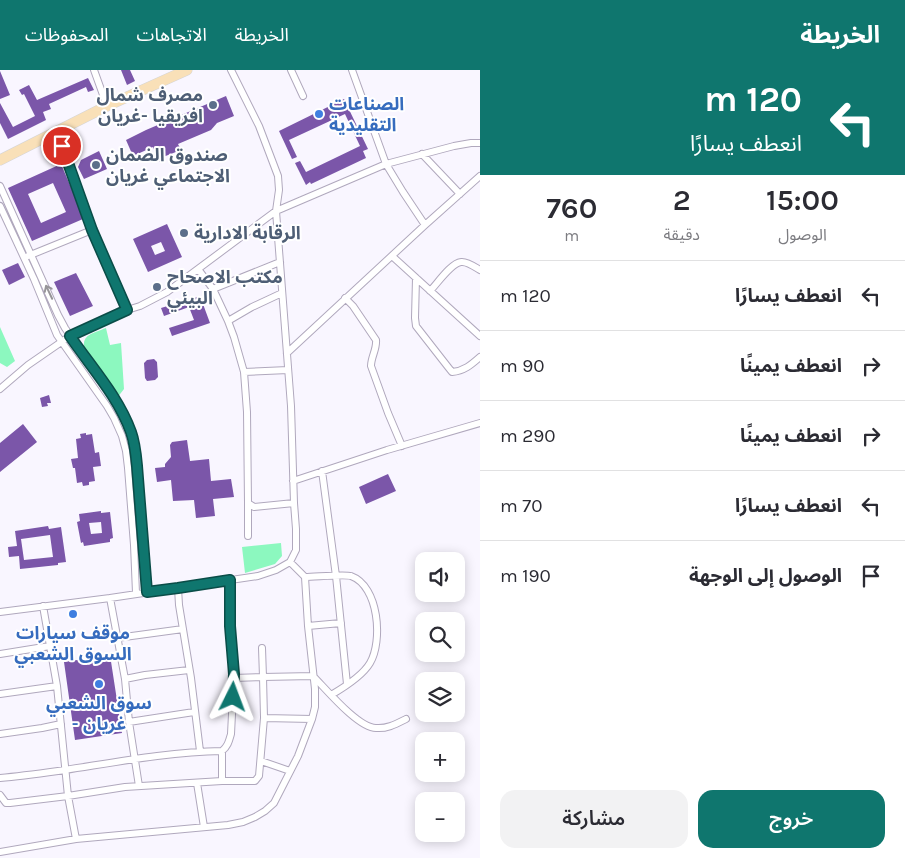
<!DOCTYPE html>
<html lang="ar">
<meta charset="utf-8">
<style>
:root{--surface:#fff;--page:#f2f2f3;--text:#2b2b33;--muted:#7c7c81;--line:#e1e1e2;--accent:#0f766e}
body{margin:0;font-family:Karla,"Noto Sans Arabic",sans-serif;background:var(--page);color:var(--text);direction:rtl;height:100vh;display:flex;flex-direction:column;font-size:19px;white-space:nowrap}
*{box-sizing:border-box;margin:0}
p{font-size:16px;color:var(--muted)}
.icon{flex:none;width:28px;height:28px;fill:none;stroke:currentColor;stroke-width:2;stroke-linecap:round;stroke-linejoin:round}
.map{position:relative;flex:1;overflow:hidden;direction:ltr}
.details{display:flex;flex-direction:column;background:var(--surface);width:425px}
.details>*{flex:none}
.hud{background:#0f766e;color:#fff;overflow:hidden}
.fabs{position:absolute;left:415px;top:482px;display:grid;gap:10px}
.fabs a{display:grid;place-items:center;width:50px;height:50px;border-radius:10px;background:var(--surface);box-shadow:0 2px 12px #0003;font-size:25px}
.pin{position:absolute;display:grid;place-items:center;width:42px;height:42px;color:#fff;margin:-21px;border:2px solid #fff;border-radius:50%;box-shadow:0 1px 5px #0007}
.me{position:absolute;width:55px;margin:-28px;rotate:3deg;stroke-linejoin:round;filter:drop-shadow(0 0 4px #0008)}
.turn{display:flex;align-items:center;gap:18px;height:105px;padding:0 20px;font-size:22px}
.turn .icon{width:65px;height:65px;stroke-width:2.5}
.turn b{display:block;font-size:35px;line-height:42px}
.eta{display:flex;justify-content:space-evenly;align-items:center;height:85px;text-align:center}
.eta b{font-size:30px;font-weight:600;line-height:35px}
.action{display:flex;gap:10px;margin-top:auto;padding:10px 20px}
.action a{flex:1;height:58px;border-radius:15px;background:var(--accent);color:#fff;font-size:20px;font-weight:600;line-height:58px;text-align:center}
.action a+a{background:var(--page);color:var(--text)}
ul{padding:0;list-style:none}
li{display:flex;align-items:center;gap:15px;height:70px;padding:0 20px;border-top:1px solid var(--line)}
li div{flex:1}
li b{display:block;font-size:19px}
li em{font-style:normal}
header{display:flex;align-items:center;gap:30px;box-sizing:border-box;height:70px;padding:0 25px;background:var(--accent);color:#fff}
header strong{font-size:24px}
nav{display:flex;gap:28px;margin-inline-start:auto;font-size:18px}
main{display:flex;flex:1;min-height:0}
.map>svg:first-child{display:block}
.green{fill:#8cf8bf}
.building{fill:#7b56a9;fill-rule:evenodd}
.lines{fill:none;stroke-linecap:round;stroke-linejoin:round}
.street-casing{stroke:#b0a8bd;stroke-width:8}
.primary-casing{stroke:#d5d5d6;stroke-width:11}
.street{stroke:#fff;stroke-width:6}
.primary{stroke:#f9e0b8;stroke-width:10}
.oneway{stroke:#979599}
.route-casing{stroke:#0a4d48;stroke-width:12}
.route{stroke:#0f766e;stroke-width:9}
.service-dot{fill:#5c6f8a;stroke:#fff;stroke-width:2}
.shop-dot{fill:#3f7fe0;stroke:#fff;stroke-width:2}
.labels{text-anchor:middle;stroke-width:4;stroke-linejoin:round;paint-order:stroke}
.service-label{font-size:18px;font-weight:bold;fill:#4e5e75;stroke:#fff;text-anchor:start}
.shop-label{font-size:18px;font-weight:bold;fill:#366cbe;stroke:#fff}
</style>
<header>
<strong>الخريطة</strong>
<nav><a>الخريطة</a><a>الاتجاهات</a><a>المحفوظات</a></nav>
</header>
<main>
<section class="details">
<div class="hud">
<div class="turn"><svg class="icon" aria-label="left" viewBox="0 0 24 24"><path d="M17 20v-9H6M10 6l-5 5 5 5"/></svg><div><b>120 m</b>انعطف يسارًا</div></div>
</div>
<div class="eta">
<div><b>15:00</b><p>الوصول</p></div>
<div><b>2</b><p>دقيقة</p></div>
<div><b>760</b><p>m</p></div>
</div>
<ul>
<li><svg class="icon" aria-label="left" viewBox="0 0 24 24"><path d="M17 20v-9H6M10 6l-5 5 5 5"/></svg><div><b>انعطف يسارًا</b></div><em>120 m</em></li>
<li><svg class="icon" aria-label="right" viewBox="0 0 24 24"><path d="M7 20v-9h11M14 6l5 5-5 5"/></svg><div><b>انعطف يمينًا</b></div><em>90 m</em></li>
<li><svg class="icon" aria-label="right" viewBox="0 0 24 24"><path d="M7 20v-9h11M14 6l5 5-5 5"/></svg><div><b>انعطف يمينًا</b></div><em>290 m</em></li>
<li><svg class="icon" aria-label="left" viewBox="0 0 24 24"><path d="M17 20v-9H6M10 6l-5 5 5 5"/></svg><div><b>انعطف يسارًا</b></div><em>70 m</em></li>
<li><svg class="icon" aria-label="arrive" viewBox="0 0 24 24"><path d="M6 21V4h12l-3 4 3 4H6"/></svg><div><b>الوصول إلى الوجهة</b></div><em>190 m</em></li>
</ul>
<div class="action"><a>خروج</a><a>مشاركة</a></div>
</section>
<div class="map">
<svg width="480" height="788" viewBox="0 0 480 788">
<rect width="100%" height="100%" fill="#f9f6ff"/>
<path class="green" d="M0 257 15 291 7 297 0 293Z
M106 258 110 275 121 273 124 319 117 328 86 284C79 265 91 264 106 258Z
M281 473 282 486 275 494 245 503 242 477Z"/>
<path class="building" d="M121 0H130L135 11 127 15Z
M0 1 10 25 0 29Z
M88 8 94 20 88 22 86 17 49 34 51 39 43 42 46 50 8 69 0 53V33L13 57 35 46 24 24 22 25 19 20 29 15 37 30Z
M226 26 234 46 217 53 211 60 178 74 181 80 163 87 165 90 159 92 153 77 133 86 126 70 146 60Z
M344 29 368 79 363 81 366 88 311 114 310 112 306 115 295 93 300 91 306 102 360 76 345 44 289 70 297 87 292 89 279 61Z
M99 81 107 99 84 109 78 97 81 90Z
M61 94 73 122 83 149 32 171 8 118ZM53 113 66 142 41 153 28 124Z
M167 154 182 187 148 202 133 169ZM161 172 165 181 155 185 151 176Z
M18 193 25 207 9 215 2 200Z
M76 203 93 236 70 246 54 212Z
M200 226 210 253 172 266 169 258 194 250 189 237 164 246 161 238Z
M154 289 157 292 158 307 155 310 147 311 145 308 144 293 147 290Z
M49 325 51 333H47L48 336 42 337 40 328Z
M23 354 37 372 0 402V373Z
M86 363V365L92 364 95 383 99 382 101 396 93 397 95 411 89 412V415L83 416 82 412 77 413 75 398H73L71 389 78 388 76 369 81 368 80 364Z
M187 370 190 391 209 389 211 411 231 409 234 427 213 429 215 446 196 448 194 430 173 431 171 410 157 412 155 398 165 397V394L171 387 170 375 172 372Z
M388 404 396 421 366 434 359 417Z
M101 441V443L110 442 113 468 110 469V472L84 476 83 472 81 473 77 452 80 451 79 444ZM101 452 102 463 91 464 89 453Z
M48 456 49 459 61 457 66 492 58 493V495L20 499 19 486 9 487 8 477 17 476 15 461ZM50 465 53 487 24 490 21 469Z
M110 585 122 663 75 670 64 592Z"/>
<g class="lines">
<defs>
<path id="street" d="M94 0 107 36
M291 0 303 26
M352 0 386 94 454 76 471 73H480
M57 62 92 160
M422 84 460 124
M0 116 58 245 65 258 81 281 116 331 126 350 132 364 135 380 137 396 147 522
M0 136 34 209 57 265 107 336 114 348 122 366 126 381 128 398 134 475 136 523
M28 186 92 160 127 240
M392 186 480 266
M198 199 213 219 228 251 234 267 244 302 247 342 248 433 254 437 294 433
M416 208 415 248 416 256 448 297 452 302C464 301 471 295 480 287
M213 219 280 192
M430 221C437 214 451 193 461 192 467 191 475 197 480 200
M345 228 353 236 376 270C377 279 371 287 371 296L388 343 402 376
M228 251 252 237 282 223
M287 283 425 155 480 106
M244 302 288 300
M0 319 28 295 70 266 127 240 140 236 167 222 276 141 386 94 403 122 425 155
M322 401 336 506 347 614
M293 411 387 380 480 353
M248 466V433
M305 507C315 507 344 504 351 506 379 516 383 571 370 593 363 605 343 618 331 625
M178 518 179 535 191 608 200 681
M110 528 125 609 129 652 139 716
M43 536 57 616 68 726 76 769
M0 542 110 528 258 506 276 500 290 492 296 480V459L294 433 291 336 276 141 279 120 278 106 259 56 231 0
M308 556 341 553
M117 568 183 559
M262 578 263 607 313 606C326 619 358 658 376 658 387 659 396 654 406 649
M0 584 50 576
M234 608 263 607 264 648 312 649
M125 609 145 605 189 600
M0 624 57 616
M129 652 194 642
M0 664 42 658 61 654
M261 691 290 701
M0 708C22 706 43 703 65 700 117 692 169 682 222 681 228 676 229 671 231 664L234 604 230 556V510
M222 711H255L259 706 264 648
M197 713 204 757
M0 725 6 733H10L68 726 125 717 222 711V681
M0 782 76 769 228 755 243 752 255 747 265 741 274 733 298 686 312 649 315 637V619L308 556 305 507 290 492"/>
<path id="primary" d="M0 90 107 36 187 0"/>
</defs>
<use href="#street" class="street-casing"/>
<use href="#primary" class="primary-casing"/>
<use href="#street" class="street"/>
<use href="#primary" class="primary"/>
</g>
<defs><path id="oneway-shaft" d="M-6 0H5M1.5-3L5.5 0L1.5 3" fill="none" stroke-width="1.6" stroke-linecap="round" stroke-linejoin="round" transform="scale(1.25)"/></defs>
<use class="oneway" href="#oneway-shaft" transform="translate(49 222) rotate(-115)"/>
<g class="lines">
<defs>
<path id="route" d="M62 76 92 160 127 240 70 266C91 297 118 326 131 362 135 373 136 385 137 396L147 522 178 518 230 510V556L234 604 233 627"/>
</defs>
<use href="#route" class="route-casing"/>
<use href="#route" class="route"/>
</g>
<g class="service-dot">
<circle cx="213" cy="35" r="5"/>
<circle cx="96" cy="95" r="5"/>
<circle cx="184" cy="163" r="5"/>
<circle cx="157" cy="217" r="5"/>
</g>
<g class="shop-dot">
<circle cx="319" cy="44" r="5"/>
<circle cx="73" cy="544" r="5"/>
<circle cx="99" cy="614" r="5"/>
</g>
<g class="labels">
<g class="service-label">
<text x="203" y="31" text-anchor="end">مصرف شمال<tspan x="203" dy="21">افريقيا -غريان</tspan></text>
<text x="106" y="91">صندوق الضمان<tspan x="106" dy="21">الاجتماعي غريان</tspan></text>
<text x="194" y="169">الرقابة الادارية</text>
<text x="167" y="213">مكتب الاصحاح<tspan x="167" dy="21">البيئي</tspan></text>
</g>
<g class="shop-label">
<text x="329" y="40" text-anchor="start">الصناعات<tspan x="329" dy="21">التقليدية</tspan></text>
<text x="73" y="569">موقف سيارات<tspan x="73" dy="21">السوق الشعبي</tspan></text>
<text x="99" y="639">سوق الشعبي<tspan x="99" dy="21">- غريان</tspan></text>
</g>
</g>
</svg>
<div class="fabs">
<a><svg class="icon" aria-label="sound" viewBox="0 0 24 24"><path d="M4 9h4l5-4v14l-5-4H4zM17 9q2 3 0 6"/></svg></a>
<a><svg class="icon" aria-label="search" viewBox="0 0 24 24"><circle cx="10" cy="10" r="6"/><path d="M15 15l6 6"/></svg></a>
<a><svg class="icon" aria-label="layers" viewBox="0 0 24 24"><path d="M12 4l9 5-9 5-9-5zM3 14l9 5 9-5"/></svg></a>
<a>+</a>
<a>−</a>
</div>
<div class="pin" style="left:62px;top:76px;background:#d93025"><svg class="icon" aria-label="arrive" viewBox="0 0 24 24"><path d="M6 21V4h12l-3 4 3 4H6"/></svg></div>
<svg class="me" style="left:233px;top:627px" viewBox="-20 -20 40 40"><path d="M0-17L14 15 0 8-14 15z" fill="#0f766e" stroke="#fff" stroke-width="4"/></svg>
</div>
</main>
